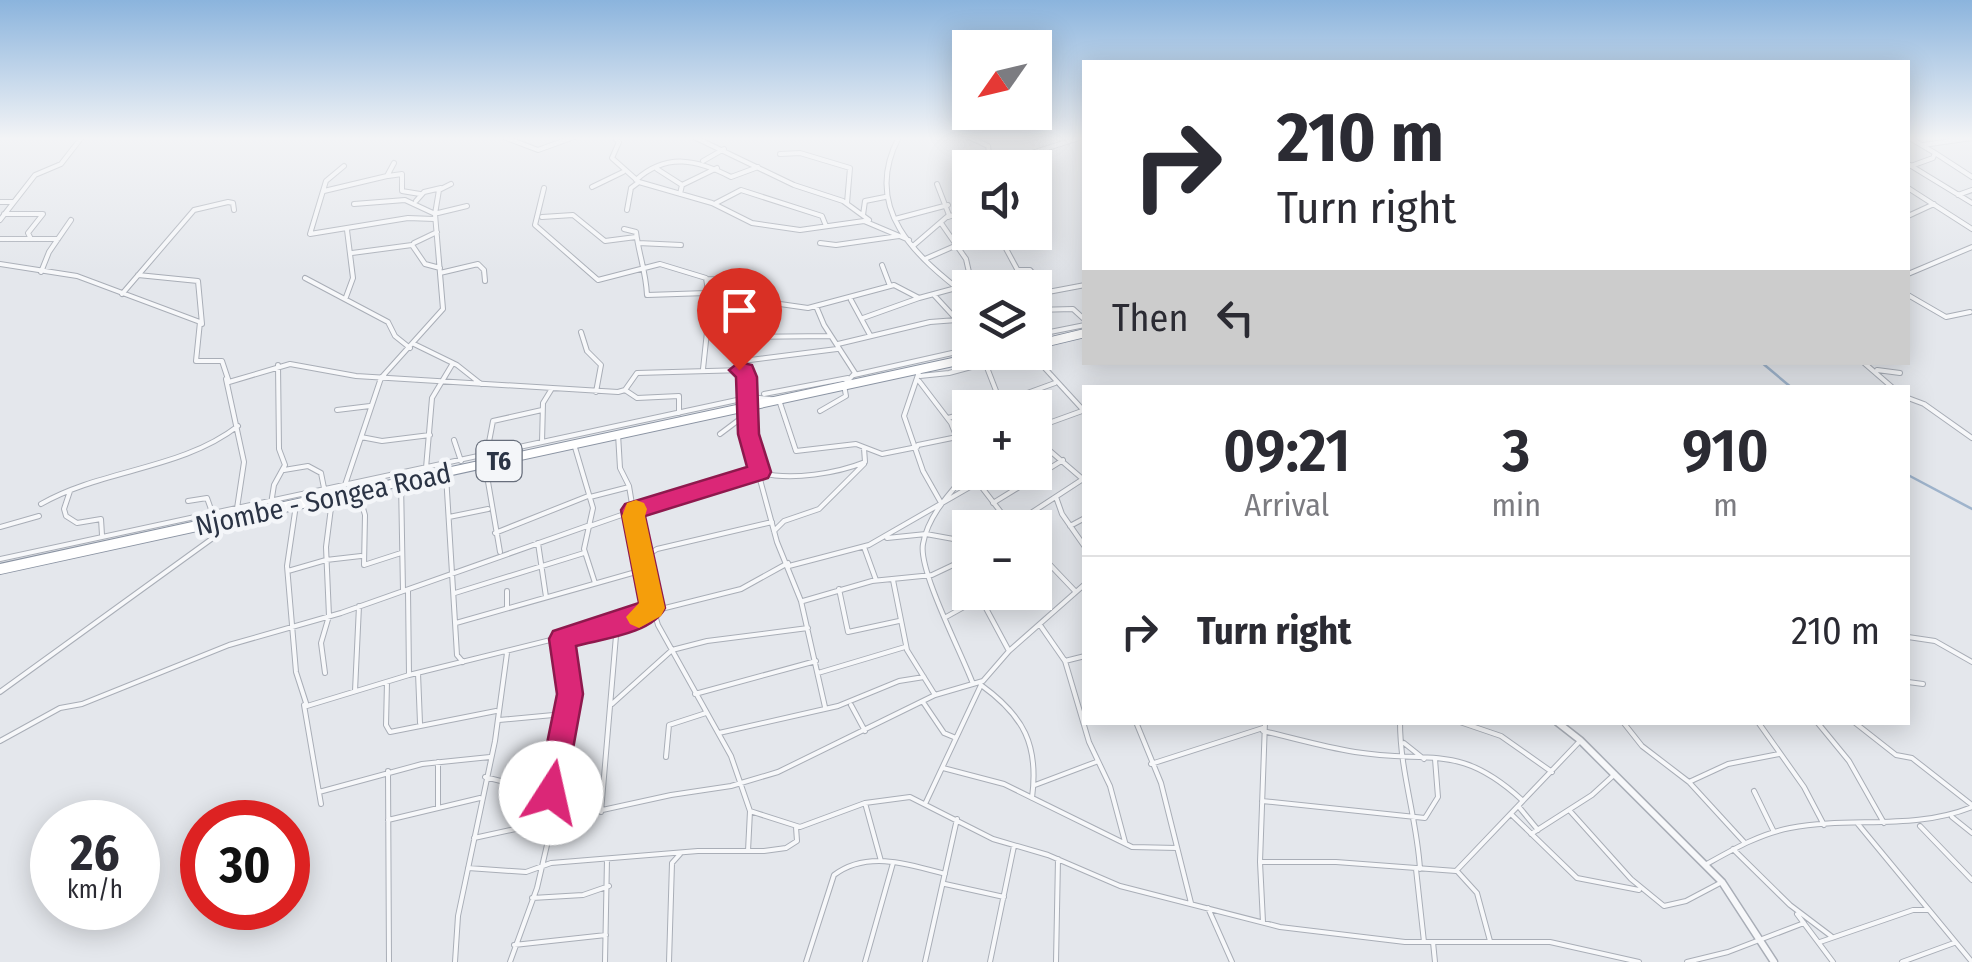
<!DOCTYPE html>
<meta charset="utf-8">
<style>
:root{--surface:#fff;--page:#f7f7f7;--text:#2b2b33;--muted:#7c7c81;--line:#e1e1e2}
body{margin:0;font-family:"Fira Sans Condensed",sans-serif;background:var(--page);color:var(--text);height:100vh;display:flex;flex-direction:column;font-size:38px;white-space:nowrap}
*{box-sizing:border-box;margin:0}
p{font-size:32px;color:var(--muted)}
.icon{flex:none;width:55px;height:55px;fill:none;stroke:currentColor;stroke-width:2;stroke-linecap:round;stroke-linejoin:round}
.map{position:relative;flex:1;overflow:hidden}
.sheet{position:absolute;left:1082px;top:385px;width:828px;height:340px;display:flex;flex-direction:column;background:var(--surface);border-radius:0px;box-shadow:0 5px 25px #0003}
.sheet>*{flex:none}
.banner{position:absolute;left:1082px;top:60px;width:828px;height:305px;border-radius:0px;box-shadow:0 5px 25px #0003;background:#fff;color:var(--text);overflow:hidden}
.needle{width:65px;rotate:236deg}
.tools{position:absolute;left:952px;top:30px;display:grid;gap:20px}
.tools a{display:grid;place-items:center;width:100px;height:100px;border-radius:0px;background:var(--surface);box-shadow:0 5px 25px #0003;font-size:50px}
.speed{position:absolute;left:30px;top:800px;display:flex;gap:20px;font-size:50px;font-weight:700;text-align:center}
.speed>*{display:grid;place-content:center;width:130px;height:130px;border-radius:50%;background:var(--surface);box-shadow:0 5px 25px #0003;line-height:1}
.speed small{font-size:25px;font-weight:400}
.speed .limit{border:15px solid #d22;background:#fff;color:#111}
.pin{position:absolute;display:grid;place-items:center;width:85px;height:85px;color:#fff;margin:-102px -42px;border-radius:50% 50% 50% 0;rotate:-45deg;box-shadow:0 0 10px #0007}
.pin .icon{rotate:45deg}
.me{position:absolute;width:110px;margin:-55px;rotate:10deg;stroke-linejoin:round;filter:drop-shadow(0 0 8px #0008)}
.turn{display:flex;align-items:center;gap:35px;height:210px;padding:0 30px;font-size:45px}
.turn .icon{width:130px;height:130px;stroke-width:2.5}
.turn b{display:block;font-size:70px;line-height:85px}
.then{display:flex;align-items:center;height:95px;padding:0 30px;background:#0003;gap:20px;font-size:38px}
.eta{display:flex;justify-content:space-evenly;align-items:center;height:170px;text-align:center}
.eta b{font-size:60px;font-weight:600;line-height:70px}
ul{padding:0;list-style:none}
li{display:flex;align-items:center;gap:30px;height:150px;padding:0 30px;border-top:2px solid var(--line)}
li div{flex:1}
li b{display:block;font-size:38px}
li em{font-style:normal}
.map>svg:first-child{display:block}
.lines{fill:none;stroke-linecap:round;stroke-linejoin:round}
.stream{stroke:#9fb4cc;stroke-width:2.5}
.minor-casing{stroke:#a9aeb7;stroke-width:6}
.tertiary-far1-casing{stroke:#a9aeb7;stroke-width:6}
.tertiary-casing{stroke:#a9aeb7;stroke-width:9}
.trunk-far1-casing{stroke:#8b94a3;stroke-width:10}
.trunk-casing{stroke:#8b94a3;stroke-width:12}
.minor{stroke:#f7f8fa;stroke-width:4}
.tertiary-far1{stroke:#f7f8fa;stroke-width:4}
.tertiary{stroke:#f7f8fa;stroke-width:6}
.trunk-far1{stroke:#fff;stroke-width:8}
.trunk{stroke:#fff;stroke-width:10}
.route{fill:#db2777;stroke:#8e194d;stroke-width:2.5}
.slow{fill:#f59e0b}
.labels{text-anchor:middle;stroke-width:9;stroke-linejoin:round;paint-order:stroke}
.shield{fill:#f4f6f9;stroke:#676e7b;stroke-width:2.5}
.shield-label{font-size:25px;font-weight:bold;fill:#2b3445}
.street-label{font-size:28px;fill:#2b3445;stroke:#f4f6f9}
</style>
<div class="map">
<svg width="1972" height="962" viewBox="0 0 1972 962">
<rect width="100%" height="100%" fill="#e4e7ec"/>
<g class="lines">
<path class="stream" d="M1761 362 1792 388
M1908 475 1972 509"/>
<defs>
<path id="minor" d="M504 137 538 150 574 137
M614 137 619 142 612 158 639 182 712 203 752 223 800 230 864 221 909 240
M694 137 794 185 843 201 869 220
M899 137C861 209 916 257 970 298
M969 137 988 146 991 168
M1908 137 1935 153 1933 158 1911 166
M1923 145 1972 138
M1935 153 1972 177
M780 154 800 153 850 168 847 203
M703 161 724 149
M1908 164 1972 203
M344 166 326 181 310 234 408 218 434 219
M991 166 1082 137
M657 169 682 185
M388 176 402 174V191L420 194
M636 180C667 152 698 160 731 177L758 167
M592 187 623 172
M544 188 535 225 598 280 660 264 706 278 710 304 703 369
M1908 188 1972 229
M324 191 387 176 394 163
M680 194 682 185 717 168
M1958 195 1972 190
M416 201 424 192 441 188
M0 202H13
M716 203 741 190 822 216 826 226
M354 204 405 200 433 213
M627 210 631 188 639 182
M438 213 467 206
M4 214H43L28 233 30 237
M863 215 865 201 885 197
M1908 216 1934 204
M542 217 573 215 605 241 636 237
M948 217 970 209
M895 219 948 205
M0 220 35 175 61 164 82 137
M941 223 966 259 971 281
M624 229 636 232C639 255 646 272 647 295L707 293
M997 232 1017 269 1018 288
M0 239H58
M414 243 437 232
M638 243 681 245
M820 243 836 245 899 236
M913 246 949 215 937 184
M352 253 412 245 425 264 440 268
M925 259 957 245
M0 264 77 276 200 322 196 361H222L229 382 290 364 356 376 618 392 625 390 637 373 744 370
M882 265 890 286
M1017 270H1030L1048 292 1085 285
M41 272 49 252 71 220
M440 273 478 264 484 270 485 281
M1908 274 1972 247
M138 275 198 281 202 324
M305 278 388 322 395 336 410 348
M706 279 736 280 764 301
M122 294 194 210 228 202 233 203 234 210
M934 295 957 320
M1908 295 1946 317 1970 312
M346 297 353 278 347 230
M851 300 870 335
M740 303 749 439 777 542 801 601 825 707
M710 304 773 303 808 308 894 285 919 298 956 288
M816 306 824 325 855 373 844 385 846 396 820 411
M1035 310 1073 309 1085 320
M863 318 919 298
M581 332 587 351 601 365 596 392
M1035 335 1085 325
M742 337 831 336
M414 344 457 365 481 384
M838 344 930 322 970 319
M742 361 837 349
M1863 362 1893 388
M986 365 1000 401
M920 369 904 416 923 471 940 501
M1877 370 1900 373
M854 375 970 349
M920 376 949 373 1027 352
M226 379 244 462 236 515
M919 381 951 423 970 471
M625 390 637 398 679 396V413
M764 394 848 378
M1908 398 1924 404 1972 438
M986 408 1055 383
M337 410 370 406
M948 418 970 412
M1035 428 1082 411
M618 434 620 468 629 486 645 582 658 625 731 756 750 811 800 827 865 803 910 797 993 839 1048 855 1120 886 1280 927 1405 942H1550L1639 962
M720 434 748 413
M361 437 382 441 430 435
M1035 438 1085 481
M454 440 461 461
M542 442 543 403 551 390
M574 444 593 508 584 549 595 583
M918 445 957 437
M493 453 489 442 493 421 542 410
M485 464 500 552
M426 468 432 398 453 363
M284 470 308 466 321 473 324 488
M969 471C951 492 928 515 923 544 918 570 962 654 973 684
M970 472 1010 524
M762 473C791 481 838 473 865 462L864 448
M446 475 457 655 463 662
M401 482 403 591
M345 485 381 378 443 309 435 214 439 190 451 184
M70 491 64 509 66 516 77 523 101 519 102 535
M358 491 365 515 364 565 401 553
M590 497 629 487
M1056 497 1062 514 1085 547
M188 501 207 498 212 512
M993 503 1063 460
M41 504C102 469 181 470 238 426
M296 505 287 566 296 672 307 706 409 675 635 619 652 608
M270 510 274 485 285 465 279 449 278 365
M633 510 760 471
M449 517 488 509
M590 526 633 511
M1011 526 1083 479
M1070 526 1085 518
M0 527 39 516
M992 528 999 510
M774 531 784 521 819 509 864 464
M495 533 588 496
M887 538 926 534 970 542
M538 543 546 597
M864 547 876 580
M1035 549 1075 591
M0 559 751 397 779 400 796 451 856 444 882 454 917 447
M641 559 657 549 772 522
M789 566 869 545 970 487 974 479
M1035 567 1047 560
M288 571 326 560 361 556
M893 580 907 650 935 695
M839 589 848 632 899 621
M408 591 409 675
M507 591V608
M455 593 584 553
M981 599 1009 651
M803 601 872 581 932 575 970 557
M653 611 741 589 788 563
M946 617 991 592
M456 623 643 570
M1040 625 1065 661 1089 742 1110 786 1125 842
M1908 637 1935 641 1972 662
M1065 661 1085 656
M325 673 321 643 329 616 326 547 332 500
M418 673 420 723
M818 673 905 647
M387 682 386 725 390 732 496 711
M1908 682 1923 684
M981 685C1024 716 1039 745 1032 798
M355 691 359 606
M0 692 235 522
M695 694 816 661
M923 702 944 733 956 738
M612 704 672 650 707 641 808 628
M304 705 321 804
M851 705 865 731
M499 720 564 714
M1136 722 1161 783 1191 903
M1400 722C1400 772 1417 819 1420 869
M1460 722 1501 736 1552 772
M1623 722 1642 746 1689 782 1744 842
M1758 722 1804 787 1824 825
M1817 722 1849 761 1884 823
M1854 722 1896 755 1912 758 1972 805
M1263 731C1293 738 1324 747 1355 752 1430 764 1459 742 1522 800
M719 733 838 706 899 681 924 677
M0 741 60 708 82 704 229 645 341 613 590 525
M1404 743 1424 759
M666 757 669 725 706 713
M438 762V807
M1151 764 1263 728
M943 768 1004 784 1132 847 1177 848
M388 771 389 962
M485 777 551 794
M1689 782 1728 764 1779 754
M1035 785 1096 762
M1754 791 1774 832
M319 792 422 764 490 757
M1262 801 1425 818 1438 797 1435 759
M926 802 981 685
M865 803 881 861
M1519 807 1538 830
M1570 811 1631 879 1664 906 1686 901 1722 882
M601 812 617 624
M1512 815 1577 878 1639 890
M1952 817 1972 833
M388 820 480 798
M1858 824 1972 962
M1920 826 1972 880
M1531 834 1592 795 1615 774
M474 838 671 795 731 786 778 772 935 695 983 681 1009 651 1085 584
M1733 849 1790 905 1831 936
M748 851 750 811
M1260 862H1336L1456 871 1579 742
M1705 865C1732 850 1759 834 1790 828 1851 816 1912 831 1972 807
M468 868 526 872 551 863 698 851H764L786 848 797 841 796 827
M1416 869 1424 942
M1457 871 1477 893 1490 941
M945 884 1004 897
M532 898 583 895 609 886
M1208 908 1232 962
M1797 914 1833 962
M1263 922 1260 862 1265 722
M1433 942 1435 962
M1820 942 1913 910H1928
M514 945 606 935
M455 962 458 916 495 741 507 653
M510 962 537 888 547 845 553 768 570 694 562 639
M605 962 607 859
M669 962 672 863 681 853
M806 962 834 875C867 850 909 864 945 874
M865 962 893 863
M925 962 957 819
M990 962 1014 846
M1056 962 1058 859
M1687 962 1728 952 1804 923
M1902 962 1954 943"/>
<path id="tertiary-far1" d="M1030 352 1085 412"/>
<path id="tertiary" d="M1557 722 1580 740 1722 882 1774 962"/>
<path id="trunk-far1" d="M1035 345 1085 333
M364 490 999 352"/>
<path id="trunk" d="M0 569 376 487"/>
</defs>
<use href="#minor" class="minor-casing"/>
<use href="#tertiary-far1" class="tertiary-far1-casing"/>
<use href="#tertiary" class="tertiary-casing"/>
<use href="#trunk-far1" class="trunk-far1-casing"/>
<use href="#trunk" class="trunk-casing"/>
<use href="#minor" class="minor"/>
<use href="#tertiary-far1" class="tertiary-far1"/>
<use href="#tertiary" class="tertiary"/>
<use href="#trunk-far1" class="trunk-far1"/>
<use href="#trunk" class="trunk"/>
</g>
<linearGradient id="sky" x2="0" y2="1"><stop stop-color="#8bb4dd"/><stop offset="0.51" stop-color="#f3f4f6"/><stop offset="1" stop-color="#f3f4f6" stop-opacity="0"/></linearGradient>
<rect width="1972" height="271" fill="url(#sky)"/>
<path class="route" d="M739 362 752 365 757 377 759 434 771 472 768 478 645 516 665 608C652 634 601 639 576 646L583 694 565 793 561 802 551 806 541 802 537 793 557 694 549 639 553 631 639 603 621 510 625 504 747 467 738 434 736 377 729 370Z"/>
<path class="slow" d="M636 500 644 503 647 509 645 516 665 608 661 616 639 628 630 624 626 617 639 603 622 516 627 503Z"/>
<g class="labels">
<rect class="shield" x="476.5" y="441" width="45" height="40" rx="8"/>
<g class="shield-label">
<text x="499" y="470">T6</text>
</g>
<g class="street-label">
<text transform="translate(323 499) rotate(-12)" y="10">Njombe - Songea Road</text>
</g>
</g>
</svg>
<div class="tools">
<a><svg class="needle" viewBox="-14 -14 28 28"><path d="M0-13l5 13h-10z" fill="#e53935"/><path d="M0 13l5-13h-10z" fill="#7c7c81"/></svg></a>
<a><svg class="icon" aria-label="sound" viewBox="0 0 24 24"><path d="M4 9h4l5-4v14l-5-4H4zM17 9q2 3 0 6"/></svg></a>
<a><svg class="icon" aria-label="layers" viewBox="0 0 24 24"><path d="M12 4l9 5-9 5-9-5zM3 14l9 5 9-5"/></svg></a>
<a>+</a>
<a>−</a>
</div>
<div class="speed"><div>26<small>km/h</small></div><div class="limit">30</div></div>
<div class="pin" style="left:739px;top:370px;background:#d93025"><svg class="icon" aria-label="arrive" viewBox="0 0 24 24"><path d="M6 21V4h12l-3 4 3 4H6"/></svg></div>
<svg class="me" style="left:551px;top:793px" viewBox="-20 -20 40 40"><circle r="19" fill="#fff"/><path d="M0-13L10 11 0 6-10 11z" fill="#db2777"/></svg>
<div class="banner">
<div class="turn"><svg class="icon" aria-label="right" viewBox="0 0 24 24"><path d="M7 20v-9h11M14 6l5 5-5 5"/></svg><div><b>210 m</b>Turn right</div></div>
<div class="then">Then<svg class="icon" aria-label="left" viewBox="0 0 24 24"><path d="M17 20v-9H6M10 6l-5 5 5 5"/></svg></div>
</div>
<section class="sheet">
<div class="eta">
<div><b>09:21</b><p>Arrival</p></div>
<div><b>3</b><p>min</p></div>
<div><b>910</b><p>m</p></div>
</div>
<ul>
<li><svg class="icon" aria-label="right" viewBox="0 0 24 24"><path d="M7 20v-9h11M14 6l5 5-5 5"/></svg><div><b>Turn right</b></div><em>210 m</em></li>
</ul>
</section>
</div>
